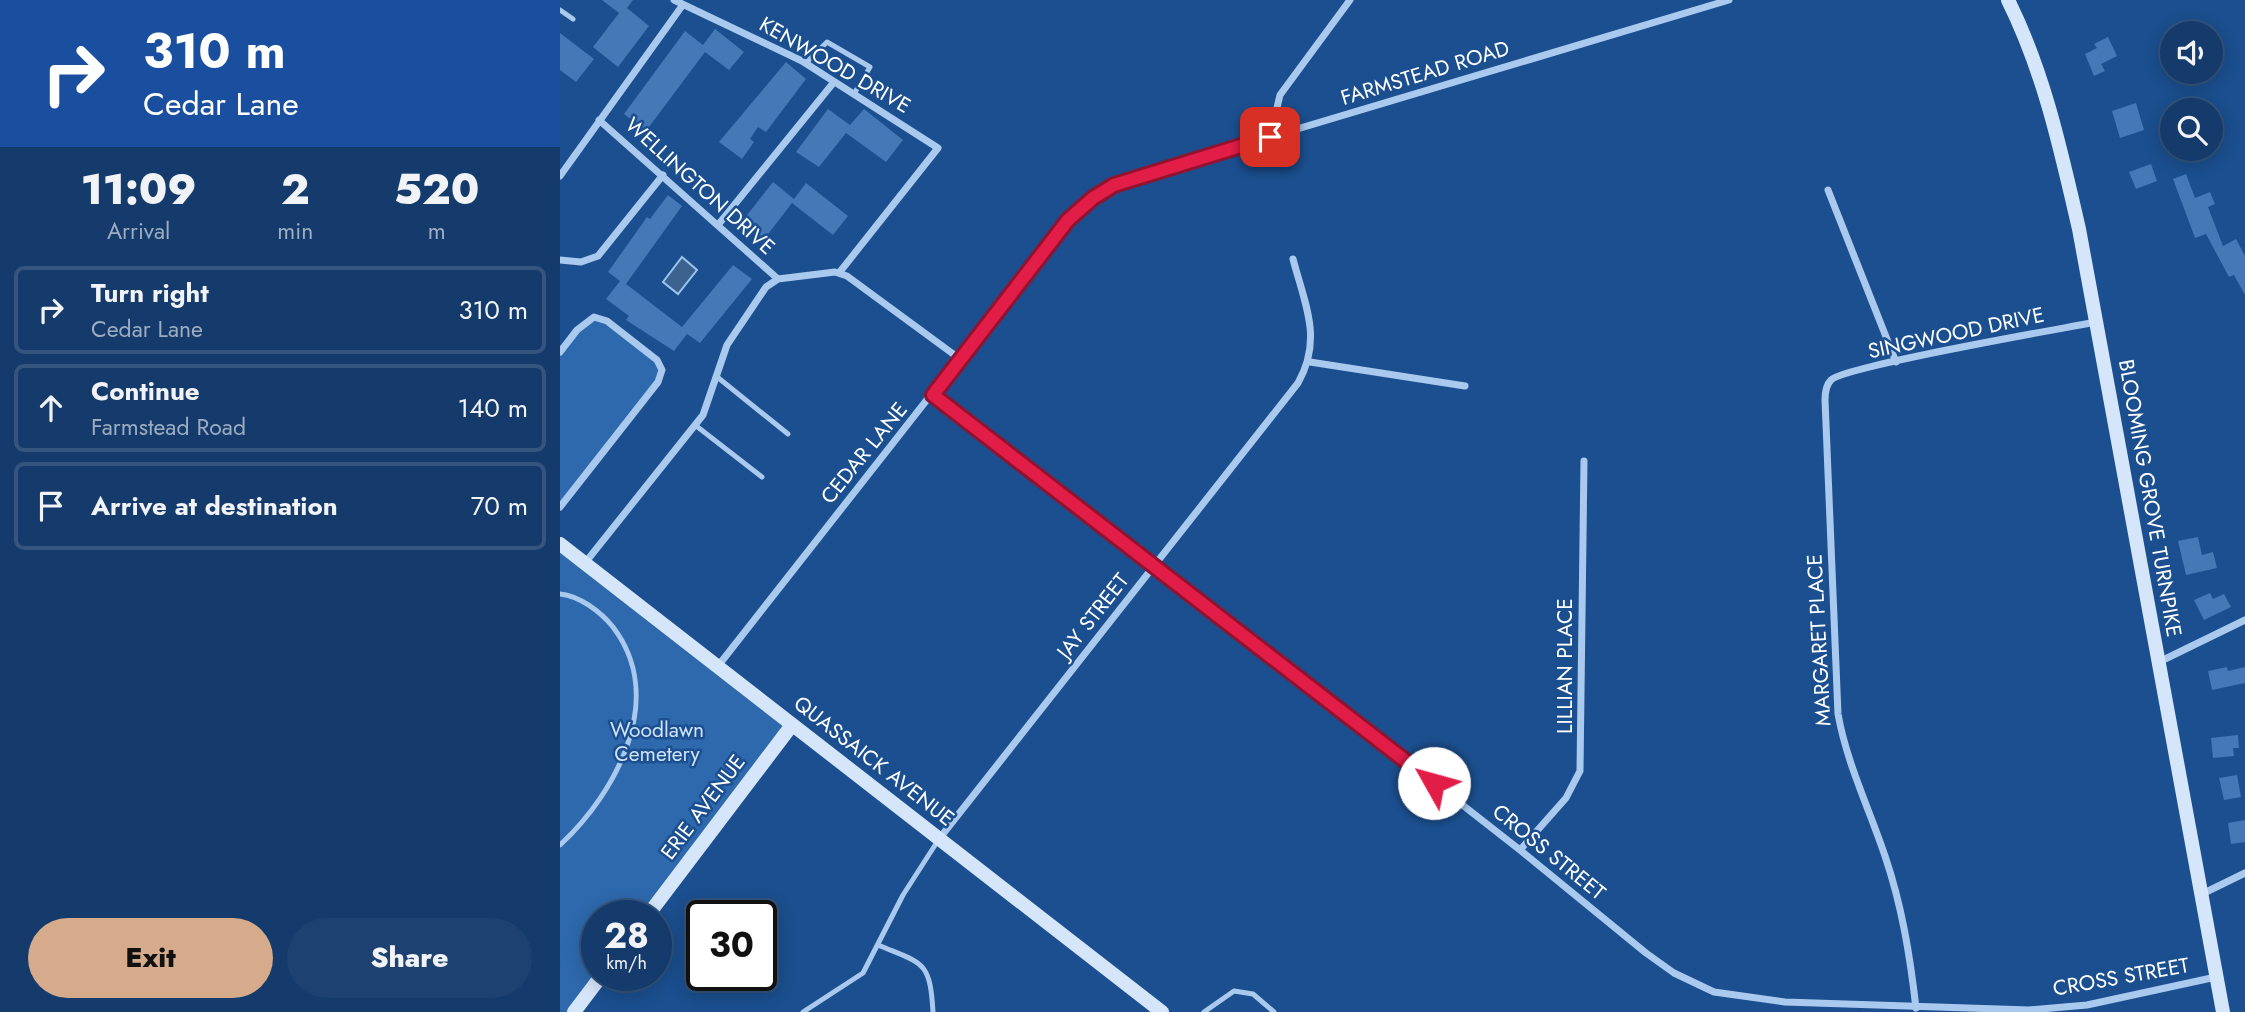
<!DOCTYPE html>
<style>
:root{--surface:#143b6b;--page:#1d4271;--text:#f1f3f6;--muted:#9dadc1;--line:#33557e;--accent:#d6ab8b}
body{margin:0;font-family:Jost,sans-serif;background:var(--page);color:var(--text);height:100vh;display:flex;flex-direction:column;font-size:26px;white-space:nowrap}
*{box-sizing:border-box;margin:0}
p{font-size:23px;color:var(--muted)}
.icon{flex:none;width:38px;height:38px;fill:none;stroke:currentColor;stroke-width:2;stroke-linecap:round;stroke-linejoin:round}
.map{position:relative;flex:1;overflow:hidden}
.side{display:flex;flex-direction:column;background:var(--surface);width:560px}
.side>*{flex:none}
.guide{background:#1a4fa0;color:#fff;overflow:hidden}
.fabs{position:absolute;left:1600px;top:21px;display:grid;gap:14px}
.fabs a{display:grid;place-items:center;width:63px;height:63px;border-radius:50%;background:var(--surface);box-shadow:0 4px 18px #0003,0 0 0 2px var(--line);font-size:35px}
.speed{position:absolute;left:21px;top:900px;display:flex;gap:14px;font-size:35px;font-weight:700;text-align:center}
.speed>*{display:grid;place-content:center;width:91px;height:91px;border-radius:50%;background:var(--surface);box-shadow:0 4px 18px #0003,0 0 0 2px var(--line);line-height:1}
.speed small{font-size:18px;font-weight:400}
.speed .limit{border:4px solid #111;border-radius:10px;background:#fff;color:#111}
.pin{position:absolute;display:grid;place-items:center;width:60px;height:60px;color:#fff;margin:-30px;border-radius:14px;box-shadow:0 4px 10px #0006}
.me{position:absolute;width:77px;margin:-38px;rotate:308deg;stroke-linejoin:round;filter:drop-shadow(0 0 5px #0008)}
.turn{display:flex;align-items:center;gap:24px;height:147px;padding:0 28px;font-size:32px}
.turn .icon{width:91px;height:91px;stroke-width:2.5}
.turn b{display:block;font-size:49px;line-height:60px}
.eta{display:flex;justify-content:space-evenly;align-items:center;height:119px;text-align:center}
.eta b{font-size:42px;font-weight:800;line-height:49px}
.primary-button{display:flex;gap:14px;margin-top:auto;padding:14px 28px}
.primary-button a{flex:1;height:80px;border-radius:42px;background:var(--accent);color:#111;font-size:28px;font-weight:800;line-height:80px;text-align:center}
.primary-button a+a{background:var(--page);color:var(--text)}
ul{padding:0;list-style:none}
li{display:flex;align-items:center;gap:21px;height:88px;margin:0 14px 10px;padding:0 14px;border:4px solid var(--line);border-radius:10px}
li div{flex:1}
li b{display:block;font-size:26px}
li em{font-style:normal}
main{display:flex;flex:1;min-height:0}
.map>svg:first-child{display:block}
.green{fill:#2e69ad}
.water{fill:#3c6290;stroke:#9cc4f0;stroke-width:2}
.building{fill:#4478b7}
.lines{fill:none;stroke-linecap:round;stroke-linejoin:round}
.lane{stroke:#a9c9ee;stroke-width:5}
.street{stroke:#a9c9ee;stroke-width:7}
.secondary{stroke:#d6e6fa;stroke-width:14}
.route-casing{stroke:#92132f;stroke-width:18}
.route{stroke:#e11d48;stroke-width:12}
.labels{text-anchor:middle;stroke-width:5;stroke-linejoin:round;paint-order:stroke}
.street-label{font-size:21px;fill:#fff;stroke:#1b4f8f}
.park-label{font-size:21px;fill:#cfe3fa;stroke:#1b4f8f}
</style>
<main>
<section class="side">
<div class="guide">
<div class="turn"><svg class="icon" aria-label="right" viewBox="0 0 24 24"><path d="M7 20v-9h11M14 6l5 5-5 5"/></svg><div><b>310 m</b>Cedar Lane</div></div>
</div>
<div class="eta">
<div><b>11:09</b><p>Arrival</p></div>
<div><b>2</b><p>min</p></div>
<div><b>520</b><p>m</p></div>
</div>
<ul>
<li><svg class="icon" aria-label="right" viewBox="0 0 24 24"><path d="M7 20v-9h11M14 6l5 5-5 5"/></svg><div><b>Turn right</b><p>Cedar Lane</p></div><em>310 m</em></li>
<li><svg class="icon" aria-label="ahead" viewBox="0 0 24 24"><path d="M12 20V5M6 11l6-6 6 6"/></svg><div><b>Continue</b><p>Farmstead Road</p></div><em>140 m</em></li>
<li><svg class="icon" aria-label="arrive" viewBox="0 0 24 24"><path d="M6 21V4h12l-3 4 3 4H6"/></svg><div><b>Arrive at destination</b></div><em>70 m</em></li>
</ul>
<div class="primary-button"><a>Exit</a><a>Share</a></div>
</section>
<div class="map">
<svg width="1685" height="1012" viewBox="0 0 1685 1012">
<rect width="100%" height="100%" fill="#1b4f8f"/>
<path class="green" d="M29 319 47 321 97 360 102 370 98 382 0 507V352Z
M0 544 232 725 86 915H37V975L12 1012H0Z"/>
<path class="water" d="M122 257 137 270 118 294 103 282Z"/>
<path class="building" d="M42 0H73L67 8 89 26 58 67 33 47 59 13Z
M155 29 184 52 169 70 145 52 86 131 64 114 125 31 143 45Z
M0 33 34 59 16 82 0 70Z
M1548 37 1557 56 1541 64 1545 71 1534 76 1525 54 1537 48 1534 44Z
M226 62 246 79 206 132 198 127 190 139 194 142 182 159 159 142Z
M1576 103 1584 130 1560 138 1552 111Z
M268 109 290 125 304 109 343 140 326 162 286 133 259 167 236 152Z
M1591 164 1597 181 1576 189 1569 172Z
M1626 174 1635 198 1650 192 1655 204 1648 207 1663 246 1676 239 1685 256V295L1674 275 1669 277 1646 234 1635 238 1613 179Z
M213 182 234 199 246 183 288 216 273 235 232 203 202 242 180 224Z
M108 195 122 206 66 284 122 327 173 265 192 279 140 343 127 334 114 351 66 320 69 316 46 299 60 281 48 272 87 217 90 219Z
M1638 537 1642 555 1653 552 1657 568 1626 575 1618 541Z
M1650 593 1653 599 1664 594 1671 607 1644 620 1634 600Z
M1667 667 1668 671 1685 667V683L1652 690 1648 671Z
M1678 735 1679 748H1673L1674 756 1653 758 1651 738Z
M1677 775 1681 797 1664 800 1659 778Z
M1685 820V842L1671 844 1668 823Z"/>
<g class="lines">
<path class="lane" d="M0 10 13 19
M246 63 267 42 310 67 294 94
M156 376 228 434
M135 425 202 477
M0 594C20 596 41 612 53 627 107 698 57 792 0 845
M318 945C363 964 370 960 373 1012
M243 1012 303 973 343 895 379 839
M644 1012 674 991 693 994 714 1012"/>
<path class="street" d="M114 0 242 61 378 148 279 273
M39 120 218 279
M710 137 720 95 790 0
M0 176 122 6
M1268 190 1336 362
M158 225 274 82
M0 260 21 262 38 256 103 175
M0 352 17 330 34 317 47 321 97 360 102 370 98 382 0 507
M750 362 905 386
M373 395 596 565 960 850 1086 953 1114 973 1154 992 1225 1002 1469 1010 1527 1005 1656 977
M25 563 143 415 167 345 206 287 218 279 275 272 287 276 400 359
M1599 662 1685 620
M158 666 508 220 533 198 570 179 1169 0
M379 839 738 383C763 339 745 305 733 259
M960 850 1006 798 1020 771 1024 461
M1642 894 1685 873
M1356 1008C1350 956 1342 906 1325 856 1309 808 1287 764 1278 714L1265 400C1265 393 1266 385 1271 380 1285 366 1500 329 1536 322"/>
<path class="secondary" d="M1448 0C1484 72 1501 151 1519 229L1663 1012
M0 544 602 1012
M88 915 232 725
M14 1012 42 975"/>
</g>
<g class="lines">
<defs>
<path id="route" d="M710 137 554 185 533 198 508 220 373 395 874 783"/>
</defs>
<use href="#route" class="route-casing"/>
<use href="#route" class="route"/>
</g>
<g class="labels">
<g class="street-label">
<text transform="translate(275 65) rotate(30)" y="7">KENWOOD DRIVE</text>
<text transform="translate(865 73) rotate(-17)" y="7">FARMSTEAD ROAD</text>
<text transform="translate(140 186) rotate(42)" y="7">WELLINGTON DRIVE</text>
<text transform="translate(1396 333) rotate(-12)" y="7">SINGWOOD DRIVE</text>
<text transform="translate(304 453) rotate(-51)" y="7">CEDAR LANE</text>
<text transform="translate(1590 498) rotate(80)" y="7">BLOOMING GROVE TURNPIKE</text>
<text transform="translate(533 616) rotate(-52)" y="7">JAY STREET</text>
<text transform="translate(1259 640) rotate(-93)" y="7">MARGARET PLACE</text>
<text transform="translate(1005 666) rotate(-90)" y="7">LILLIAN PLACE</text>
<text transform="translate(314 761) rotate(38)" y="7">QUASSAICK AVENUE</text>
<text transform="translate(143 807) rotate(-53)" y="7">ERIE AVENUE</text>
<text transform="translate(989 852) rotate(39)" y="7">CROSS STREET</text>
<text transform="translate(1561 977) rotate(-10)" y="7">CROSS STREET</text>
</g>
<g class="park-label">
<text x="97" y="737">Woodlawn<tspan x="97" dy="24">Cemetery</tspan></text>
</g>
</g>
</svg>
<div class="fabs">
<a><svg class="icon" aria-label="sound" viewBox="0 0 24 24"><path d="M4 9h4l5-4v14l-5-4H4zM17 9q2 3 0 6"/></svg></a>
<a><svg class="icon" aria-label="search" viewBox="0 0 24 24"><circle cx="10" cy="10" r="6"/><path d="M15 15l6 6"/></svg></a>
</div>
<div class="speed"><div>28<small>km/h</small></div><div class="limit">30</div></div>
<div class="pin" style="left:710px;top:137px;background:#d93025"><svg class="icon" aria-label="arrive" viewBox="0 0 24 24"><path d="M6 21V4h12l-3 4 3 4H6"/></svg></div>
<svg class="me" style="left:874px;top:783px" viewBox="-20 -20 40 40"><circle r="19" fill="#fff"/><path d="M0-13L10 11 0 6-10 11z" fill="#e11d48"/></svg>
</div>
</main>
